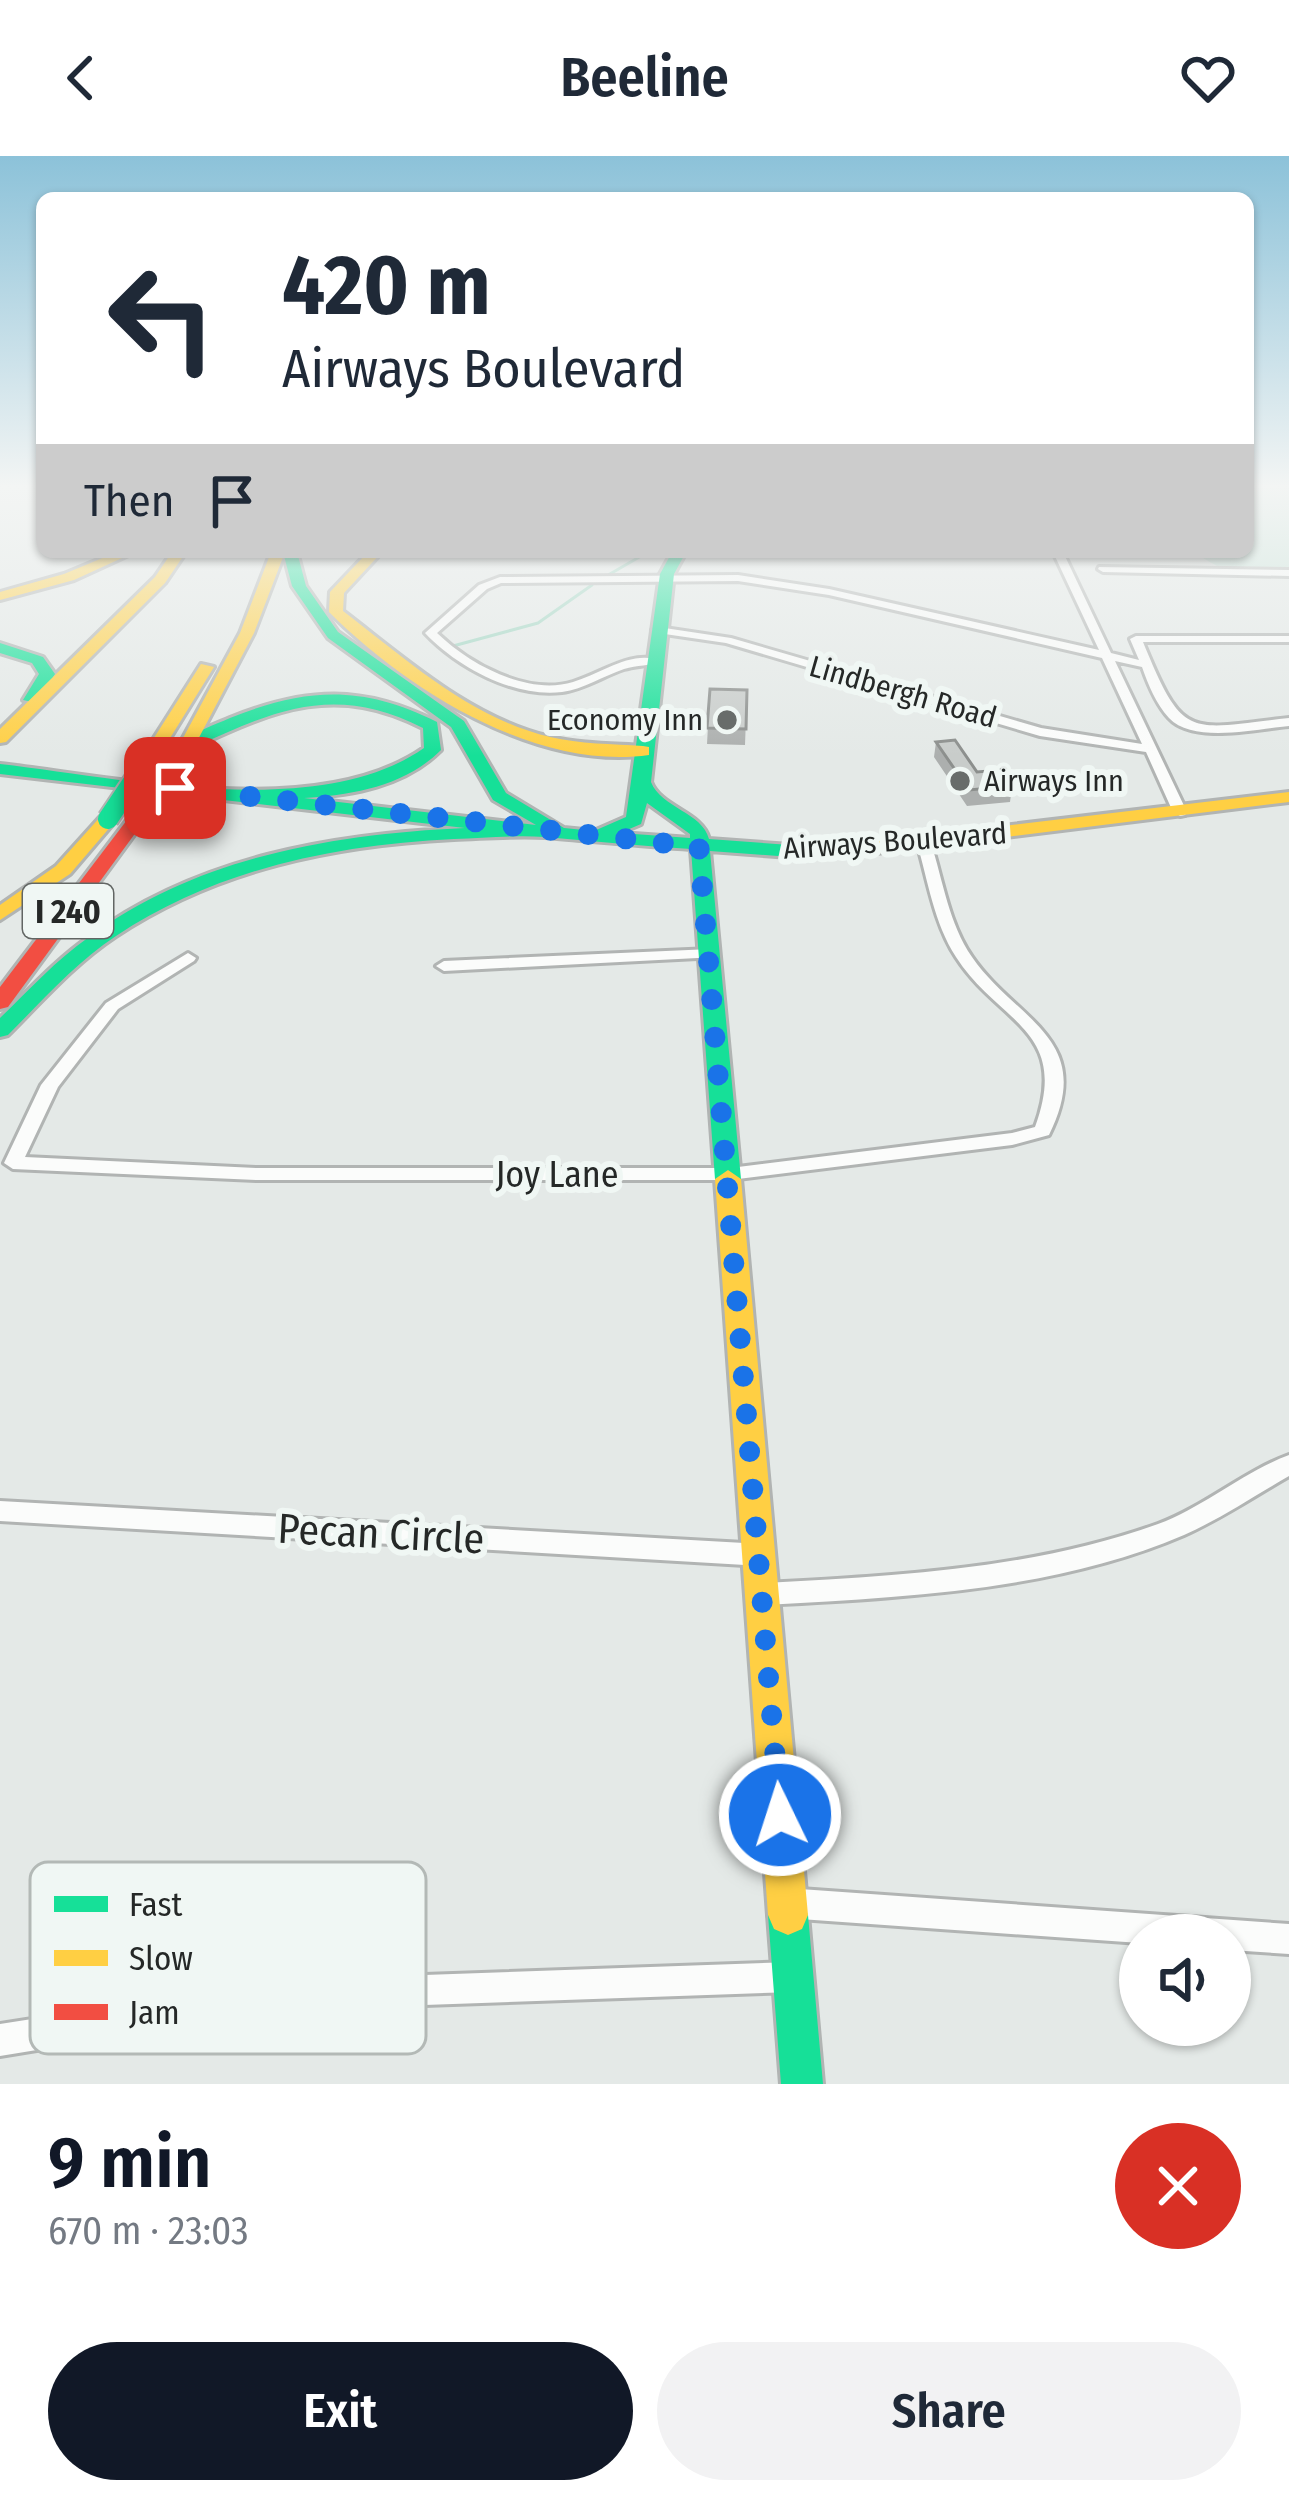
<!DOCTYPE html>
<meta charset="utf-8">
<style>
:root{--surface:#fff;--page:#f2f2f3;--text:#1f2937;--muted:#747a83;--accent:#111827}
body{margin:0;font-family:"Fira Sans Condensed",sans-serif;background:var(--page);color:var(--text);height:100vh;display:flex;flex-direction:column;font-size:45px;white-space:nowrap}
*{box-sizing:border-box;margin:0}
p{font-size:39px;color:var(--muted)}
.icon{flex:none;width:66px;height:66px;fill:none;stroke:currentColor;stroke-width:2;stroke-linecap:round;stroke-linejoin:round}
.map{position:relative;height:1928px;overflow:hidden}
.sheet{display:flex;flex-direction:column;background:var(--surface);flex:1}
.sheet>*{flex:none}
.banner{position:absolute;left:36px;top:36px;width:1218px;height:366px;border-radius:18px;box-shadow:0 3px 9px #0004;background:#fff;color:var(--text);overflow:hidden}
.tools{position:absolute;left:1119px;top:1758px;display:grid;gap:24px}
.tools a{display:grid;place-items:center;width:132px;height:132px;border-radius:50%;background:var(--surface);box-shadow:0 3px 9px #0004;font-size:60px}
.pin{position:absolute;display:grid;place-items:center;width:102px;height:102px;color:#fff;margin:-51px;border-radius:24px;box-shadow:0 6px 18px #0006}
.me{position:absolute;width:132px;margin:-66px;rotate:356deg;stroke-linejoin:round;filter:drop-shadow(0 0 9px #0008)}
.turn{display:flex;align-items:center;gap:42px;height:252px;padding:0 48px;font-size:54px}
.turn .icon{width:156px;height:156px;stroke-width:2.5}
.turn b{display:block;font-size:84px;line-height:102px}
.then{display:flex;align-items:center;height:114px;padding:0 48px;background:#0003;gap:24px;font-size:45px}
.round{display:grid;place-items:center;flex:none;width:126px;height:126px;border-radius:63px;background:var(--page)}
.overview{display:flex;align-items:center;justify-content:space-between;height:204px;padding:0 48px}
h1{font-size:72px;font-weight:600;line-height:90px;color:var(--accent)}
.button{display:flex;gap:24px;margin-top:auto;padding:24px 48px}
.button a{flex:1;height:138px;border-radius:72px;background:var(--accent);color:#fff;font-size:48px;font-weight:600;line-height:138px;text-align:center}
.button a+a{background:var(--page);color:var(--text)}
header{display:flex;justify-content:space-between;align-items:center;height:156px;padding:0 48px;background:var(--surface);font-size:54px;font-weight:600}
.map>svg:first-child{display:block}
.green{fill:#c5e2d7}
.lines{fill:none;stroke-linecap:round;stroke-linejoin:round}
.stream{stroke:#a2d6c3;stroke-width:3}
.street-casing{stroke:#b1b4b3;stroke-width:6}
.fast-casing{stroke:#b1b4b3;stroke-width:6}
.slow-casing{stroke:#b1b4b3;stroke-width:6}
.jam-casing{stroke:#b1b4b3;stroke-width:6}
.street{fill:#fbfcfb;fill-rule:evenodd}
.fast{fill:#16e098;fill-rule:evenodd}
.slow{fill:#ffcf43;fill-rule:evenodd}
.jam{fill:#f24e42;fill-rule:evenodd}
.fast-bridge-casing{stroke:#b1b4b3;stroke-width:24;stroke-linecap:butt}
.fast-bridge{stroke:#16e098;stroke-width:20}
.wall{fill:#acafae}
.building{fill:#c8ccca;stroke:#8c8f8d;stroke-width:3}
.route{stroke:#1a73e8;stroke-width:21;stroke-dasharray:0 37.8}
.poi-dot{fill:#686c6a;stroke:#f0f7f4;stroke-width:4.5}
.labels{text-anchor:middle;stroke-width:12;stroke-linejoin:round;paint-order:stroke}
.far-street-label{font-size:30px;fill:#252827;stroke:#f0f7f4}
.far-poi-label{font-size:30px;fill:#252827;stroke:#f0f7f4;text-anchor:end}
.shield{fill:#f0f7f4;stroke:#626664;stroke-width:3}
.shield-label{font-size:33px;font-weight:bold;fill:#252827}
.street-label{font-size:36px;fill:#252827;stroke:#f0f7f4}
.near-street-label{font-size:42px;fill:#252827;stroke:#f0f7f4}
.key{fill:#f0f7f4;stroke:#b3b9b6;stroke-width:3}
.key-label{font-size:33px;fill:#252827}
</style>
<header><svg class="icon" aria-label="back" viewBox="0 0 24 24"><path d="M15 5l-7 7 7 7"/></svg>Beeline<svg class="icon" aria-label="heart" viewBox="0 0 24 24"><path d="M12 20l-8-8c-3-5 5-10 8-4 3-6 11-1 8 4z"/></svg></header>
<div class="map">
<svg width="1289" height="1928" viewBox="0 0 1289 1928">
<rect width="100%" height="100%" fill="#e4e9e7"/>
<path class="green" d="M1248 330H1289V414L1222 413 1203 402H1111L1108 396H1248Z"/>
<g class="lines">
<path class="stream" d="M603 422 648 396
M453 490 538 467 592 429"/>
<defs>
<path id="street" d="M1053 396H1063L1111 497 1139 504 1130 483 1136 480H1289V486H1143C1184 586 1188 573 1289 562V570C1256 573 1193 588 1169 562 1156 548 1148 528 1142 511L1115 505 1187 656 1185 659 1180 660 1173 656 1146 596 1040 580 726 487 658 477 652 474 658 471 731 482 1041 572 1142 588 1102 502 829 439 738 425 501 427 487 433 437 477C469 508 527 540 573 526 601 518 632 493 661 505 650 510 637 509 624 513 603 520 584 533 562 536 514 542 457 511 425 477L479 429 500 421 738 419 829 433 1099 494Z
M1099 411 1289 414V420L1103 416 1098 413Z
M924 683 931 687C943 725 949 768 972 801 1016 865 1097 882 1049 979L1012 989 730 1024H256L13 1013 4 1007 41 929 106 847 188 797 196 802 194 805 118 853 58 931 25 1001 256 1012H730L1012 977 1035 971C1071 873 999 868 956 801 934 767 928 725 917 687Z
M711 793 717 795 719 798 717 801 444 815 436 810 444 805Z
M1289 1299V1320C1254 1340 1220 1363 1184 1379 1054 1435 904 1441 765 1449L756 1446 753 1438 756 1430 765 1427C896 1420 1033 1413 1158 1368 1204 1351 1243 1316 1289 1299Z
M0 1345 762 1388 771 1391 774 1399 771 1407 762 1410 0 1365Z
M786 1732 1289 1768V1798L1230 1794V1779H1140V1787L786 1762 776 1757 771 1747 776 1737Z
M793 1806 804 1810 808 1821 804 1832 793 1836 282 1854 0 1900V1868L282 1824Z"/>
<path id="fast" d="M283 396H297L306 430 338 476 464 565 506 637 564 672 594 675 626 661 660 418 672 396H686L674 418 651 626C661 652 702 656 709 683L804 690 876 685 885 691 876 697 804 702 710 695 741 1023 737 1029 728 1032 715 1023 691 693C642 690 594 685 545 681 515 679 484 682 454 683 334 689 217 713 116 780 75 807 42 845 8 879L0 881V862C29 834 56 804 89 781 197 701 334 678 465 672L0 618V608C123 622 318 666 424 592L423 572C337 528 278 552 195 591L181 587C194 576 214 569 230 562 307 531 363 529 437 566L441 594C405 630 353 639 304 642L536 669 493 644 451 571 328 482 292 430ZM647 647 690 678V682L620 677 641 668Z
M0 487 43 501 55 518 37 547 23 544 39 518 32 507 0 497Z
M788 1739 802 1745 808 1759 823 1928H781L768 1759 774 1745Z"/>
<path id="slow" d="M117 396H135L74 424 0 444V436L64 418Z
M172 396H186L165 427 6 586 0 587V573L155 421Z
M271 396H285L254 477 193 593 179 597 177 593 240 477Z
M368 396H382L344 437 343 455C406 503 470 562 550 581 580 588 612 588 643 590L649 591V599C535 615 406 533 329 456L330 436Z
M201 508 214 511 159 600H147L145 596Z
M1289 636V646L876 697 867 691 876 685Z
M108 658 117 663 70 718 0 764V749L56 710 102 659Z
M728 1014 741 1023 808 1759 802 1773 788 1779 774 1773 768 1759 715 1023Z"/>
<path id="jam" d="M136 659 142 660V668L8 851 0 853V831L130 660Z"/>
</defs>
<use href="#street" class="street-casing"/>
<use href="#fast" class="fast-casing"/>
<use href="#slow" class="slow-casing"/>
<use href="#jam" class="jam-casing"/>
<use href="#street" class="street"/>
<use href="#fast" class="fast"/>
<use href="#slow" class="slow"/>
<use href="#jam" class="jam"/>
<defs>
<path id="fast-bridge" d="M108 663 153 596
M136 664 178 604"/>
</defs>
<use href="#fast-bridge" class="fast-bridge-casing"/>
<use href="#fast-bridge" class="fast-bridge"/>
</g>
<path class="wall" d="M710 533 747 534 745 589 707 588Z
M936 586 977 616 1012 630 1010 646 967 650 934 601Z"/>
<path class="building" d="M710 533 747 534 746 573 707 572Z
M955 584 977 616 1000 614 1012 630 969 634 936 586Z"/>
<linearGradient id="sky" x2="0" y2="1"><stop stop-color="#8cc2d9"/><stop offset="0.55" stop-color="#f3f5f4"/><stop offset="1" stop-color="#f3f5f4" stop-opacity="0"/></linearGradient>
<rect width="1289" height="600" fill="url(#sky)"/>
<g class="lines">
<path class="route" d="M175 632 699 691 780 1659"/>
</g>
<g class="poi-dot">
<circle cx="727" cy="564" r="12"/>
<circle cx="960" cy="625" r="12"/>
</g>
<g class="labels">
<g class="far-street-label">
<text transform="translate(903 536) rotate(16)" y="10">Lindbergh Road</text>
<text transform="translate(895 685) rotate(-4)" y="10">Airways Boulevard</text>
</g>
<g class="far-poi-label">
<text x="703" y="574">Economy Inn</text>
<text x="984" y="635" text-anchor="start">Airways Inn</text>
</g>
<rect class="shield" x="23" y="728" width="90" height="54" rx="9"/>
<g class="shield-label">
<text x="68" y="767">I 240</text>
</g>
<g class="street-label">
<text x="557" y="1031">Joy Lane</text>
</g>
<g class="near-street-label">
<text transform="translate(381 1377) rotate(3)" y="15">Pecan Circle</text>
</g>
</g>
<rect x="30" y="1706" width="396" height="192" rx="18" class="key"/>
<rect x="54" y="1740" width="54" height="16" fill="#16e098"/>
<rect x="54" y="1794" width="54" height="16" fill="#ffcf43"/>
<rect x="54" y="1848" width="54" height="16" fill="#f24e42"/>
<g class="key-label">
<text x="129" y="1760">Fast</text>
<text x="129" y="1814">Slow</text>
<text x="129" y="1868">Jam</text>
</g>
</svg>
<div class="tools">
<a><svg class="icon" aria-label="sound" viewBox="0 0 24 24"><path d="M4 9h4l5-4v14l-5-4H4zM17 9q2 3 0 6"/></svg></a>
</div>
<div class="pin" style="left:175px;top:632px;background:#d93025"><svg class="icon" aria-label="arrive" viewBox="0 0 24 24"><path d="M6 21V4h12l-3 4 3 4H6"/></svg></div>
<svg class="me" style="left:780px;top:1659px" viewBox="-20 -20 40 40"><circle r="17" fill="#1a73e8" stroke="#fff" stroke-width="3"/><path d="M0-11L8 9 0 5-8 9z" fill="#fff"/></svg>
<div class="banner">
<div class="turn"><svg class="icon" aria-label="left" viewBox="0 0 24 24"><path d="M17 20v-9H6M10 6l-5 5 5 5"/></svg><div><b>420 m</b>Airways Boulevard</div></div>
<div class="then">Then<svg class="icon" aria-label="arrive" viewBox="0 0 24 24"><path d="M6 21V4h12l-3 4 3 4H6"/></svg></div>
</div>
</div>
<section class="sheet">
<div class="overview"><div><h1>9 min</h1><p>670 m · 23:03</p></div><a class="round" style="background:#d93025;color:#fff"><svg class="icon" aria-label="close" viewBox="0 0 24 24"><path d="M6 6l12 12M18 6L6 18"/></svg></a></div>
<div class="button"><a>Exit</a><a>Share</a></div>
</section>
